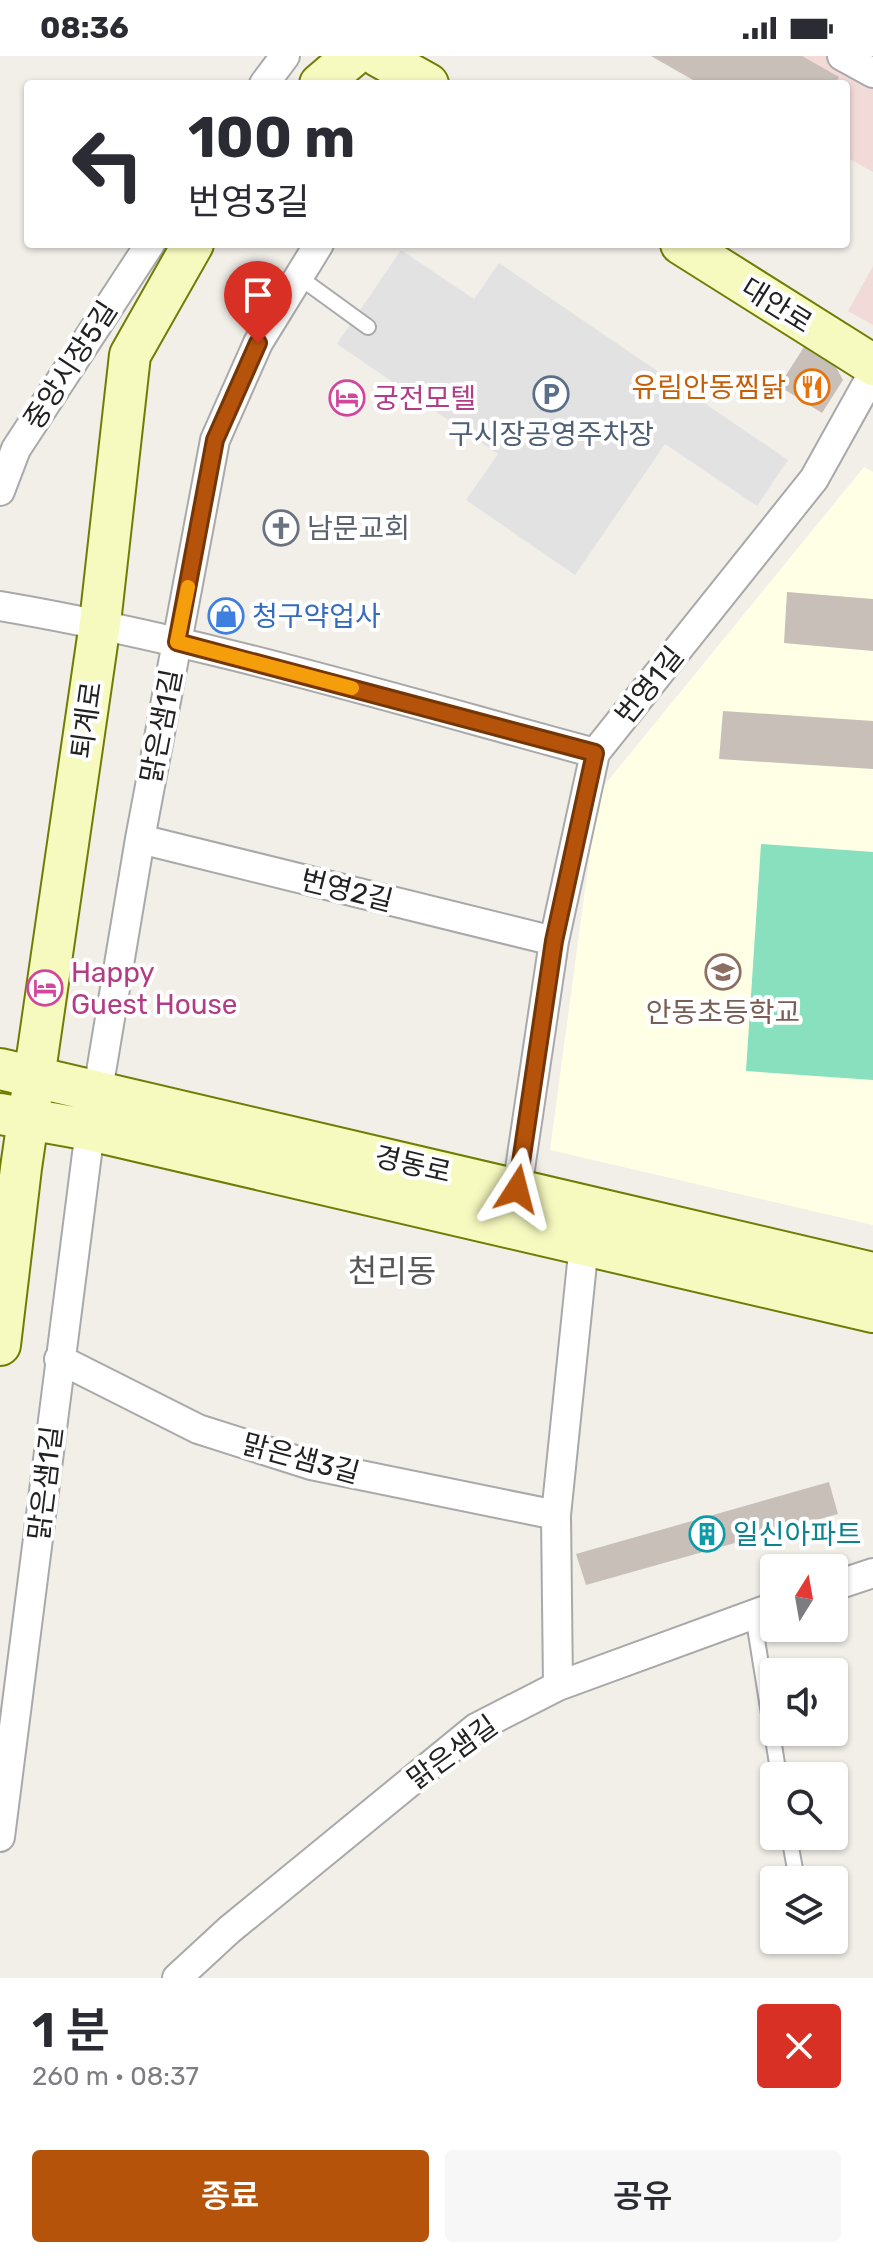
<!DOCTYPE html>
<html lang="ko">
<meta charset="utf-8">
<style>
:root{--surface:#fff;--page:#f7f7f7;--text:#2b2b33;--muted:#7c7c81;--accent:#b45309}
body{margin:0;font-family:Rubik,"Noto Sans KR",sans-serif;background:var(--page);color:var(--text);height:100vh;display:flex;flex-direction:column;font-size:30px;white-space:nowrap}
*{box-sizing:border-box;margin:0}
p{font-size:26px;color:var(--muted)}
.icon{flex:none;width:44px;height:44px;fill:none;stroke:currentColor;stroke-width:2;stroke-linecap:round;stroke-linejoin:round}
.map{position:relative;height:1922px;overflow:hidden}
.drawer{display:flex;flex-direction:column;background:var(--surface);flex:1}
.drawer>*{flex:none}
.top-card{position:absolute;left:24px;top:24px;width:826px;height:168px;border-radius:8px;box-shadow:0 2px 6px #0004;background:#fff;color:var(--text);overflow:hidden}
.needle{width:52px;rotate:11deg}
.fabs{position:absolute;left:760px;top:1498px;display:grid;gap:16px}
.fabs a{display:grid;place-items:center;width:88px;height:88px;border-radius:8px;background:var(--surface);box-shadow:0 2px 6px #0004;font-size:40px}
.pin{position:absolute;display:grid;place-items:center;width:68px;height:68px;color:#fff;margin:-82px -34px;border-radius:50% 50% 50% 0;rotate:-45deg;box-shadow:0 0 8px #0007}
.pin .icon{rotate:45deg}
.me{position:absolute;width:88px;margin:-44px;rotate:9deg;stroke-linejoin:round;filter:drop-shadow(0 0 6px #0008)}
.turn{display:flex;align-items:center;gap:28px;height:168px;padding:0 32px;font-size:36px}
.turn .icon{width:104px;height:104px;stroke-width:2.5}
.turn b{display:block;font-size:56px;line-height:68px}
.round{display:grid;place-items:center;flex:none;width:84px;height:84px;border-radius:8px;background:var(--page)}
.summary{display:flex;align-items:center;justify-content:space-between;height:136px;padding:0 32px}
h1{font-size:48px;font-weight:600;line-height:60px}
.primary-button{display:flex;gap:16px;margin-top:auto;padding:16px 32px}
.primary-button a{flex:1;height:92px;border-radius:8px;background:var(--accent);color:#fff;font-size:32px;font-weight:600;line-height:92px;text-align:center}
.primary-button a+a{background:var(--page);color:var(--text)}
.status{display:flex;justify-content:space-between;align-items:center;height:56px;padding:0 40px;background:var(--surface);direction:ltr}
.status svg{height:22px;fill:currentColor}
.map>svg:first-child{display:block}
.commercial{fill:#f2dad9}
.education{fill:#ffffe5}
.pitch{fill:#88e0be}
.parking{fill:#e2e2e2}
.building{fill:#c7bfb8}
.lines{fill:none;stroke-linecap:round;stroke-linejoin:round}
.lane-casing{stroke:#a9a9a9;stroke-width:18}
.street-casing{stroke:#a9a9a9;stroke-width:32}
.secondary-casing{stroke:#707d05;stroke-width:44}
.lane{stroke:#fff;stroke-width:14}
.street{stroke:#fff;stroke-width:28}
.secondary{stroke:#f7fabf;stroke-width:40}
.route-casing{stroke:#753606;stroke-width:20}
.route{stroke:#b45309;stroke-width:14}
.slow{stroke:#f59e0b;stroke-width:14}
.labels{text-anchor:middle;stroke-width:8;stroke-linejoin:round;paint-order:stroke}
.street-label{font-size:28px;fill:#222;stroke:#fff}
.food-label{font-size:28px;fill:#c56008;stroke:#fff;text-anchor:end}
.hotel-label{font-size:28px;fill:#b23c85;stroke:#fff;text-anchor:start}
.service-label{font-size:28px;fill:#4e5e75;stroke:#fff}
.worship-label{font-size:28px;fill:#5b616d;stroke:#fff;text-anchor:start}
.shop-label{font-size:28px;fill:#366cbe;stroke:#fff;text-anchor:start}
.education-label{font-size:28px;fill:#785e54;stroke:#fff}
.culture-label{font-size:28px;fill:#0d838f;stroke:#fff;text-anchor:start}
.quarter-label{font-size:32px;fill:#555;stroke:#fff}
</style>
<div class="status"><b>08:36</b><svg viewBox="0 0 49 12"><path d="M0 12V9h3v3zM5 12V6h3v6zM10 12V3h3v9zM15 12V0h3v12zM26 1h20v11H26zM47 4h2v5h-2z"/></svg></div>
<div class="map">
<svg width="873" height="1922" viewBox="0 0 873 1922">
<rect width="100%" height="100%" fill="#f2efe9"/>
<path class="commercial" d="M666 0H873V116L846 101V28H716Z
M873 210V269L848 255Z"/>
<path class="education" d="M864 411 873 416V1169L550 1094 598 737Z"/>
<path class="pitch" d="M761 788 873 796V1024L746 1015Z"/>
<path class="parking" d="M401 194 474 243 499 207 788 404 757 450 665 388 575 519 466 444 498 398 337 288Z"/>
<path class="building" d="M651 0H802L839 21 835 28H700Z
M804 291 836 311 843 324 822 357 779 330Z
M787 536 873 543V595L784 587Z
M723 655 873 665V713L719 703Z
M829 1426 838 1458 586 1529 576 1498Z"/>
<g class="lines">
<defs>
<path id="lane" d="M299 221 368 271
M753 1559 779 1720
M789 1780 797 1824"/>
<path id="street" d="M842 0 873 17
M264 28 285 0
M0 435 16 393 150 188
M0 550C201 584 398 644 595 697
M140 783 554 885
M98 1034 140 783 215 384 258 287 319 188
M517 1133 554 885 595 697 814 423 873 317
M59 1303 198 1373 311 1409 556 1459
M834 1530 873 1517
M558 1630 556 1459 584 1188
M0 1781 90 1074
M177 1922 229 1874 476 1672 558 1630 774 1551"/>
<path id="secondary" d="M378 0 428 28
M320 28 353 0
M681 188 873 309
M0 1013 873 1217
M0 1058 90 1074 873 1256
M0 1289 21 1112 100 567 130 299 193 188"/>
</defs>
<use href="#lane" class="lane-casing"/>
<use href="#street" class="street-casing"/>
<use href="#secondary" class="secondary-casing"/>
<use href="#lane" class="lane"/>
<use href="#street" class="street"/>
<use href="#secondary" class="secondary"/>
</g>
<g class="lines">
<defs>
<path id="route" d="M258 287 215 384 177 586 595 697 554 885 517 1133"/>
</defs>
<use href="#route" class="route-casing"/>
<use href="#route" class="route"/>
<path class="slow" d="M188 531 177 586 352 632"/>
</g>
<defs>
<symbol id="restaurant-ring" viewBox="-11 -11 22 22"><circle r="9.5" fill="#fff" stroke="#e8710a" stroke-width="1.5"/><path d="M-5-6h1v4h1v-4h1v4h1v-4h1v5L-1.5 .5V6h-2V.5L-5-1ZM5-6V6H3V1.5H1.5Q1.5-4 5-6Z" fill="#e8710a"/></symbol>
<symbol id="parking-ring" viewBox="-11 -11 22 22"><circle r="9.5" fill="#fff" stroke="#5c6f8a" stroke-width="1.5"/><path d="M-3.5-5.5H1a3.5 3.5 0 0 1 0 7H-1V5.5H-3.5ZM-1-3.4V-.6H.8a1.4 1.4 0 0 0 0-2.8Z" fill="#5c6f8a"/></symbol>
<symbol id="hotel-ring" viewBox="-11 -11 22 22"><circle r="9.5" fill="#fff" stroke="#d1479c" stroke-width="1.5"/><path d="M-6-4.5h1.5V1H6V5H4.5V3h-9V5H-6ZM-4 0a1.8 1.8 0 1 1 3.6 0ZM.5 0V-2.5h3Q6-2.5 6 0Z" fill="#d1479c"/></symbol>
<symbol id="church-ring" viewBox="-11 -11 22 22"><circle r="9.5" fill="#fff" stroke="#6b7280" stroke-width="1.5"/><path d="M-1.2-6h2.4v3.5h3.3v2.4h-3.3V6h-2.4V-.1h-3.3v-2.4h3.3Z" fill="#6b7280"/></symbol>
<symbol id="shop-ring" viewBox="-11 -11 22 22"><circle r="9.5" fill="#fff" stroke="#3f7fe0" stroke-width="1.5"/><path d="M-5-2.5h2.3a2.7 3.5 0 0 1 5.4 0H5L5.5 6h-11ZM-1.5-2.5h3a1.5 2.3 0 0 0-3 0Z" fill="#3f7fe0"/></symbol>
<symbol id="school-ring" viewBox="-11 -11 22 22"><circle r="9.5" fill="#fff" stroke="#8d6e63" stroke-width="1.5"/><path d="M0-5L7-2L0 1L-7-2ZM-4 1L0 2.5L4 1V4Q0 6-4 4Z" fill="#8d6e63"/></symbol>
<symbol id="building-ring" viewBox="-11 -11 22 22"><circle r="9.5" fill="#fff" stroke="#0f9aa8" stroke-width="1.5"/><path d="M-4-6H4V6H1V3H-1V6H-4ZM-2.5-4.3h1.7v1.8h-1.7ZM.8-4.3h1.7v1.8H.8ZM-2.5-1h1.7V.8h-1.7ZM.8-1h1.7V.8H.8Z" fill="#0f9aa8"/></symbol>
</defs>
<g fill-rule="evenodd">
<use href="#restaurant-ring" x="792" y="311" width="40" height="40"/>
<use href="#parking-ring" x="531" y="318" width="40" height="40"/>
<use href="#hotel-ring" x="327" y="322" width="40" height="40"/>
<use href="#church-ring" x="261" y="452" width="40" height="40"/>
<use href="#shop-ring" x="206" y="540" width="40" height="40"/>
<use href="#school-ring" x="703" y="896" width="40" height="40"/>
<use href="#hotel-ring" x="25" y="912" width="40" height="40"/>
<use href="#building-ring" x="687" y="1458" width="40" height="40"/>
</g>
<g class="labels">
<g class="street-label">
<text transform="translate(777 249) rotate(32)" y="10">대안로</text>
<text transform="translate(70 309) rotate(-57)" y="10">중앙시장5길</text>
<text transform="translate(649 629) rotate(-51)" y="10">번영1길</text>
<text transform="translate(86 664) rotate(-82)" y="10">퇴계로</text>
<text transform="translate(161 670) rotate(-79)" y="10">맑은샘1길</text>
<text transform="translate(347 834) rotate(14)" y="10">번영2길</text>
<text transform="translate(413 1108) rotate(13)" y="10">경동로</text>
<text transform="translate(301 1402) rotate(15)" y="10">맑은샘3길</text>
<text transform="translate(45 1427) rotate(-83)" y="10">맑은샘1길</text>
<text transform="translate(452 1696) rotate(-36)" y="10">맑은샘길</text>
</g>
<g class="food-label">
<text x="786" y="341">유림안동찜닭</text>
</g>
<g class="hotel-label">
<text x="373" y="352">궁전모텔</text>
<text x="71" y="926">Happy<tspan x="71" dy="32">Guest House</tspan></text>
</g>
<g class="service-label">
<text x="551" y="388">구시장공영주차장</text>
</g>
<g class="worship-label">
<text x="307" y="482">남문교회</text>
</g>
<g class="shop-label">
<text x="252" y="570">청구약업사</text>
</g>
<g class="education-label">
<text x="723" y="966">안동초등학교</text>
</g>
<g class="culture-label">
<text x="733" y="1488">일신아파트</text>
</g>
<g class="quarter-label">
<text x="392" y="1226">천리동</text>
</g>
</g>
</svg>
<div class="fabs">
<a><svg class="needle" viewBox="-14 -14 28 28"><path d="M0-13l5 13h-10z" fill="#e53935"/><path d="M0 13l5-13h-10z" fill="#7c7c81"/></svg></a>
<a><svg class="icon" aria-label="sound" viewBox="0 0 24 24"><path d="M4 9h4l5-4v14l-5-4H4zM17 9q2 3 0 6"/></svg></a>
<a><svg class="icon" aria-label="search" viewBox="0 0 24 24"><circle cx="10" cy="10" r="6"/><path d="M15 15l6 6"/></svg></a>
<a><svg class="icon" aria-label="layers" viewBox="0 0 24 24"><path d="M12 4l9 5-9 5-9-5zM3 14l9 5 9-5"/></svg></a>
</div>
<div class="pin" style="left:258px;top:287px;background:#d93025"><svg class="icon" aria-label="arrive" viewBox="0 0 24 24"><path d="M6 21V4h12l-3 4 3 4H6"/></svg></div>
<svg class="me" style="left:517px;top:1133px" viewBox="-20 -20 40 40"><path d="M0-17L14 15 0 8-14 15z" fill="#b45309" stroke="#fff" stroke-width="4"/></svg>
<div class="top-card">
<div class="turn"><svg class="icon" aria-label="left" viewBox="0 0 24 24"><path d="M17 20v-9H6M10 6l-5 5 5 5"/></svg><div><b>100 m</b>번영3길</div></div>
</div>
</div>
<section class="drawer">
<div class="summary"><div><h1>1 분</h1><p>260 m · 08:37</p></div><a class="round" style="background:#d93025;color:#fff"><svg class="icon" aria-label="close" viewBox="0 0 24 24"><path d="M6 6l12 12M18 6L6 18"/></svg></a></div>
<div class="primary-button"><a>종료</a><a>공유</a></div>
</section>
